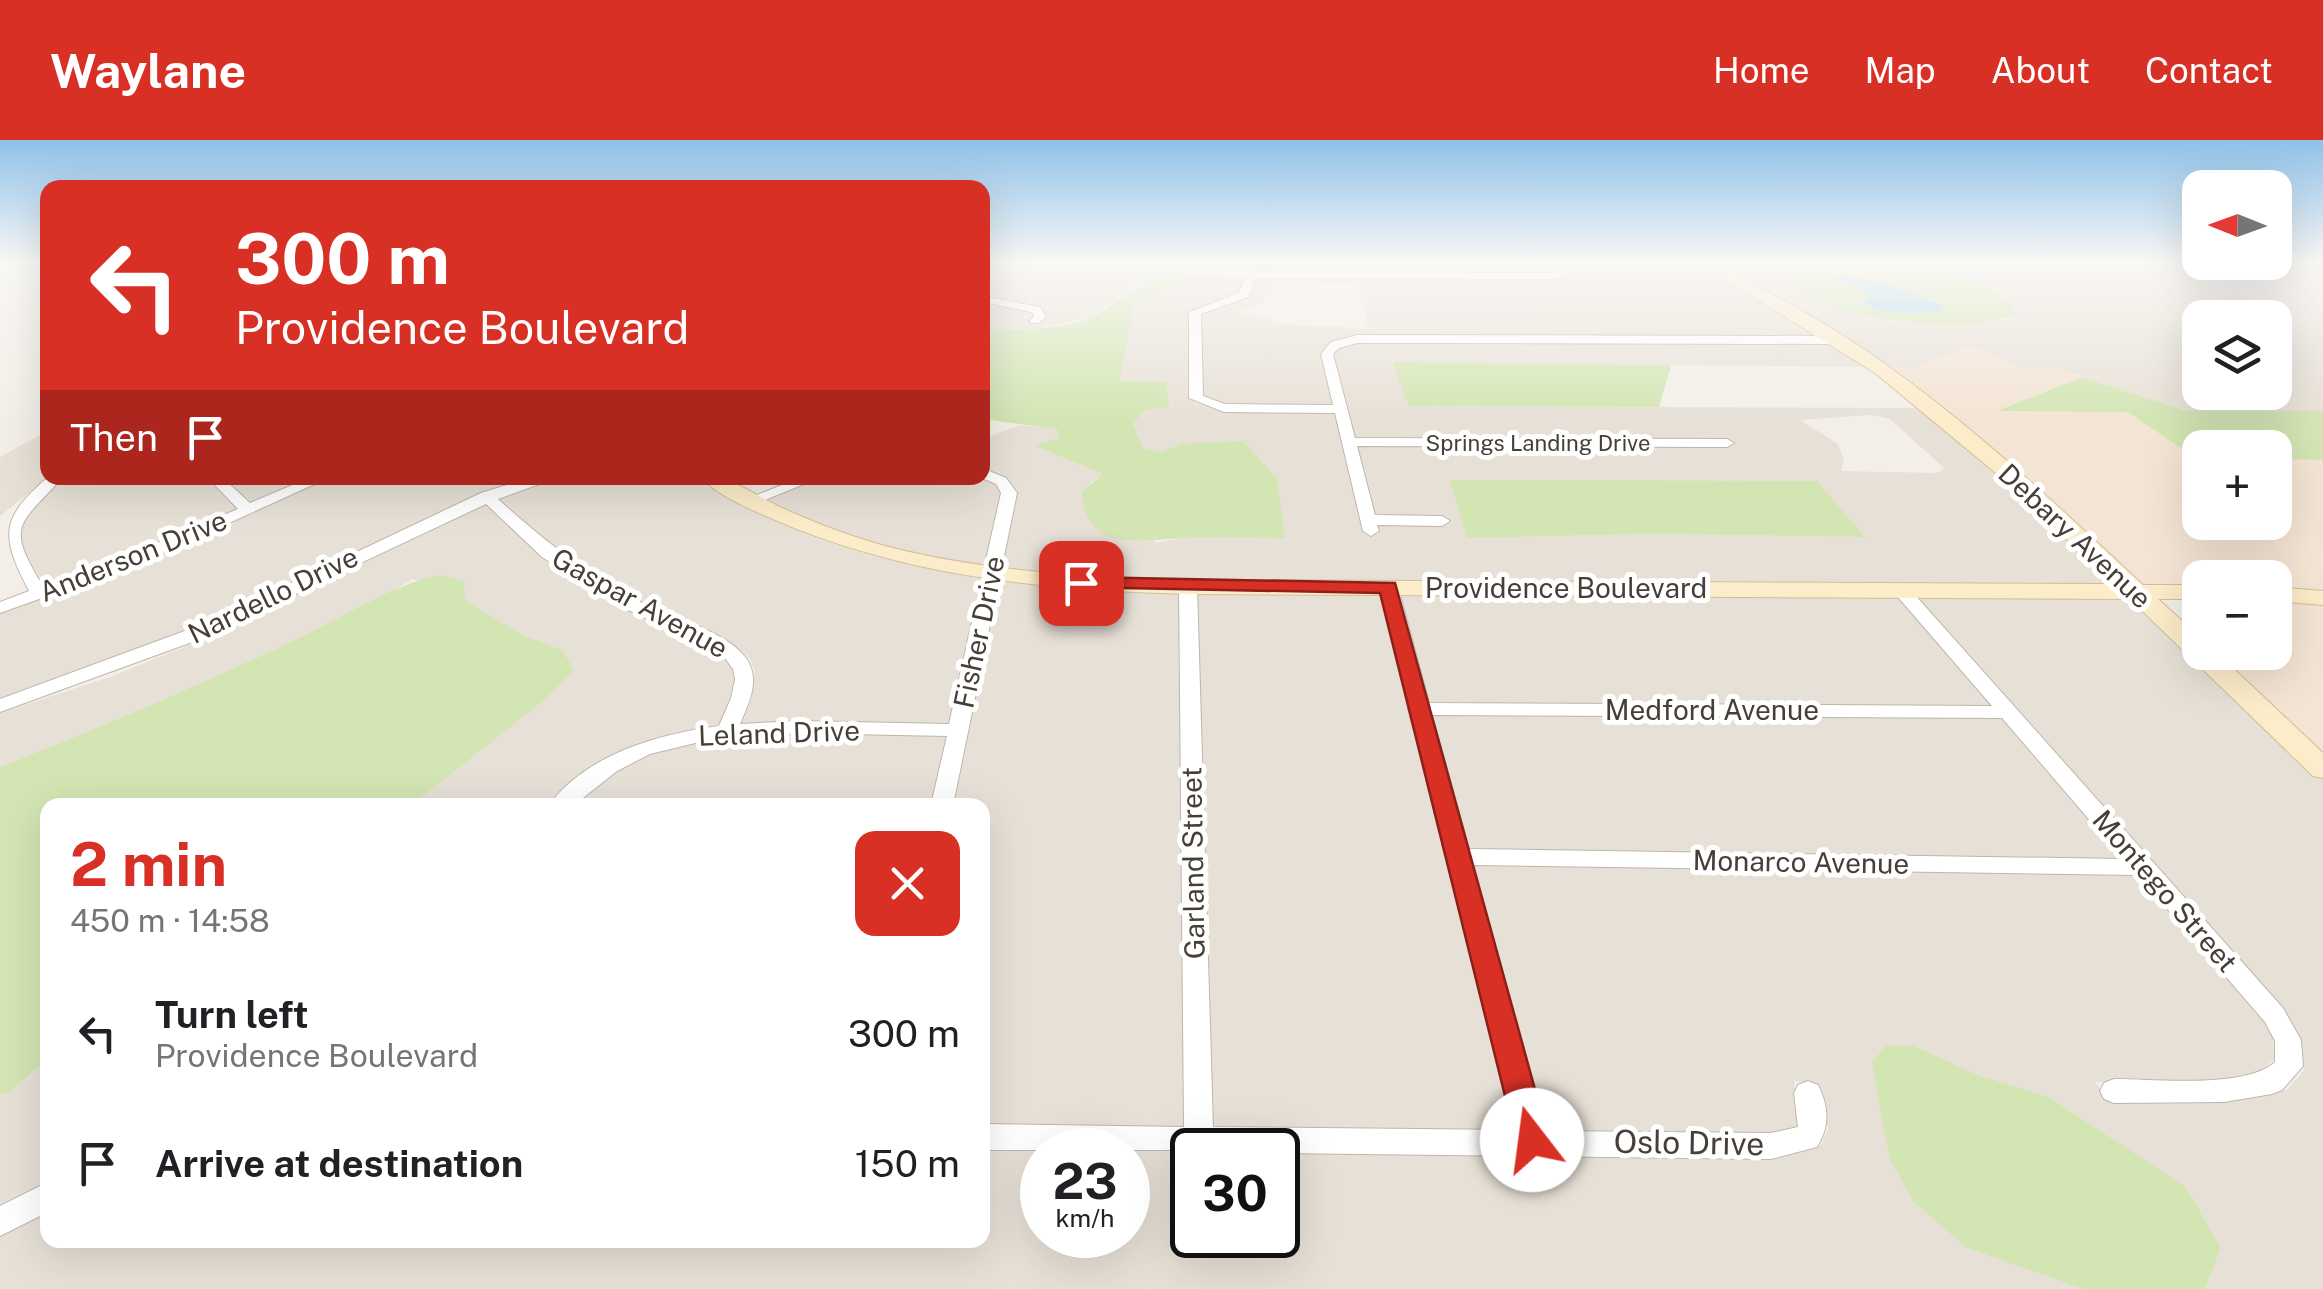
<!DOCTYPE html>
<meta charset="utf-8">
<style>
:root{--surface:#fff;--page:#f2f2f2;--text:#202124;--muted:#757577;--accent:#d93025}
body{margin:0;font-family:"Public Sans",sans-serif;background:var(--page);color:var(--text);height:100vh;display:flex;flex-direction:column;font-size:38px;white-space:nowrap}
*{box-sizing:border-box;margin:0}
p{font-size:32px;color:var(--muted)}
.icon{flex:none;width:55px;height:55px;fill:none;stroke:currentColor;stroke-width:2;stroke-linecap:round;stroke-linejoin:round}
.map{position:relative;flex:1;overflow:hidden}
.details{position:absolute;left:40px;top:658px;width:950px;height:450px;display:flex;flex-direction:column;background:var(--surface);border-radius:20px;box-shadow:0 10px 40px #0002}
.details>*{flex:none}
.banner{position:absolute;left:40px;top:40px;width:950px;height:305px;border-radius:20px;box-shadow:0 10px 40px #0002;background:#d93025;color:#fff;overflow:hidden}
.needle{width:65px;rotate:271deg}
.fabs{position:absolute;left:2182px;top:30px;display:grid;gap:20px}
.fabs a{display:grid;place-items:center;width:110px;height:110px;border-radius:20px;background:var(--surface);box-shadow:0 10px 40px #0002;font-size:50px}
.speed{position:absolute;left:1020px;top:988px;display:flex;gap:20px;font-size:50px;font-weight:700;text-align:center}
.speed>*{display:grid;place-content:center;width:130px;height:130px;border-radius:50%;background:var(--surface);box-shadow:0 10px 40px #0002;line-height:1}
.speed small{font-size:25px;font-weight:400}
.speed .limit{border:5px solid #111;border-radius:15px;background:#fff;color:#111}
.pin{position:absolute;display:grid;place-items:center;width:85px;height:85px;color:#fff;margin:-42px;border-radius:20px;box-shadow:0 5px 15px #0006}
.me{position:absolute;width:110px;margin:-55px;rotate:345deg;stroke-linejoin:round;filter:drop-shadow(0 0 8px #0008)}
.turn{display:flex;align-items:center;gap:35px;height:210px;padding:0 30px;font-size:45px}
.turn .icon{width:130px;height:130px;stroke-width:2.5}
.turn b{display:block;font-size:70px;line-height:85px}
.then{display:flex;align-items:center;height:95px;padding:0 30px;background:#0003;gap:20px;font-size:38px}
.round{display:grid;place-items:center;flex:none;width:105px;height:105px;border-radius:20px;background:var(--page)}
.headline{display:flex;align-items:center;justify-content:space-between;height:170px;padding:0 30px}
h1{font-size:60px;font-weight:700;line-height:75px;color:var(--accent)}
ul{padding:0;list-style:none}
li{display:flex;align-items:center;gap:30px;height:130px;padding:0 30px}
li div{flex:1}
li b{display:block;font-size:38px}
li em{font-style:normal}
header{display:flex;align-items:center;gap:60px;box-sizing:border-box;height:140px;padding:0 50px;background:var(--accent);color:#fff}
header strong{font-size:48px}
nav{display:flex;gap:55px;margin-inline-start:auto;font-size:35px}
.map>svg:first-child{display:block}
.residential{fill:#e7e0d6;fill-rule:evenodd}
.commercial{fill:#f4e4d4}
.green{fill:#d2e5b2;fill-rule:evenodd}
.water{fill:#a7d5ed}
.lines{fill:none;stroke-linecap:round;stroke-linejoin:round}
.street-casing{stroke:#beb6ab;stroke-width:2}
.secondary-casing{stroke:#d1be99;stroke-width:2}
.street{fill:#fff;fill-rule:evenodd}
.secondary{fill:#fcecc9;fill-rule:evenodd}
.route{fill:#d93025;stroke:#8d1f18;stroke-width:2.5}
.labels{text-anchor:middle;stroke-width:10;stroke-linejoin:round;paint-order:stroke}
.far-street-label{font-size:22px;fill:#463f37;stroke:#fff}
.street-label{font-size:28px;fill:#463f37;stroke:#fff}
.near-street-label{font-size:32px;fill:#463f37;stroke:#fff}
</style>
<header>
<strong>Waylane</strong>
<nav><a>Home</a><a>Map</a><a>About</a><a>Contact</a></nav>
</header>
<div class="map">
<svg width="2323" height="1149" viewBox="0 0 2323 1149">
<rect width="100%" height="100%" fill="#f3efe8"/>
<path class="residential" d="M983 123H1155L1197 135 1246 137 1242 152 1189 172 1187 254 1194 262 1213 269 1334 271 1364 394H1379L1377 383H1450L1448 378 1375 377 1356 305H1735L1731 301 1354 299 1333 214 1340 206 1360 201 1837 202 1873 227 1394 222 1408 266 1923 268 2124 448 1188 443 1000 432 1016 352 1006 339 983 328V299L1019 285 1057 288 1059 298 1037 307 1104 334 1091 342 1156 403 1181 398V304L1161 312 1143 310 1133 284 1144 271 1169 267 1120 241 1134 161 1193 139H1152L1134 146 1090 177 1040 188 983 189V161L1032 170 1035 176 1030 182 1038 183 1046 176 1045 171 1032 164 983 158ZM1871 275 1890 279 1945 329 1936 333 1841 331 1844 320 1838 304 1800 280ZM1817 341 1863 397 1650 394 1468 398Z
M1254 123H1572L1574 125 1563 133 1256 134Z
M1582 123H1701L1831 199 1331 203 1321 213 1333 266H1225L1202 257 1200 172 1249 156 1256 137 1553 138 1583 131ZM1353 144 1358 149 1368 185 1363 188 1275 184 1271 179 1236 172 1262 164 1276 145Z
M1711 123H2323V271H2187L2056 228H2021L1971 206 1913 228 1885 227 1844 199ZM1867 126 1975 142 1995 150 2016 174 2005 180 1966 183 1890 182 1803 136 1837 127ZM2200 178H2275V252H2200Z
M47 291 48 338 0 376V317Z
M62 338H205L237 369 47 449 12 393 47 347Z
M224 338H313L250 364Z
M329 338H534L477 355 276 458 0 565V471L51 455Z
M552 338H702L741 362 818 399 872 416 983 437 950 585H739L755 532 750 519 738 507 639 462 556 411 495 356Z
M821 338H982L994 343 1002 354 985 430 881 410 760 361Z
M482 361 541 416 624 468 722 513 737 534 720 586 683 591 637 605 603 623 549 665H412L546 559 573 530 465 461 413 439 360 470 144 571 0 627V573L113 536 216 494Z
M999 440 1180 450 1185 989 983 987 982 665H952Z
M1196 450 1381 451 1516 990 1212 989Z
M1398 451 1895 453 1992 567 1427 564Z
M1911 453 2132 455 2323 639V1149H2205L2221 1108 2186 1047 2049 957 1978 935 1914 906 1882 971 1889 1017 1967 1108 2083 1149H0V1092L47 1066 48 1100H982L983 1008 1192 1010V1095H1278V1010L1776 1016 1821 1005 1828 989 1820 946 1794 941 1799 982 1795 989 1766 995 1544 990 1470 724 2139 734 2261 874 2273 896 2274 919 2259 933 2215 941 2095 942 2109 960H2232L2287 950 2304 930 2302 902 2287 875ZM1042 1010H1128V1095H1042Z
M1429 574 2000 577 2127 720 1467 711Z
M726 595H948L932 665H571L618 628 645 614Z
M47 919V1046L0 1072V954L9 953Z"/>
<path class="commercial" d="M1971 206 2021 228H2056L2082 237 2000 270 2128 272 2200 319V382H2275V319L2323 320V454L2275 450V438H2200V448H2140L1885 227 1913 228Z
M2275 457 2323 461V619L2210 513 2275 512Z"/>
<path class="green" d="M1867 126C1912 131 1995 128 2016 174 1973 197 1814 181 1785 136ZM1852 138 1890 144 1939 162 1938 173 1870 168 1862 162 1871 157 1858 146 1834 141Z
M1153 139H1196L1134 162 1120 241 1166 242 1169 267 1144 271 1133 284 1143 309 1161 312 1181 304 1243 301 1277 339 1285 398C1251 398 1217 396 1184 398 1141 400 1085 413 1082 352L1103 334 1035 306 1059 298 1057 289 983 279V189C1019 188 1067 193 1099 173 1118 161 1132 147 1153 139Z
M1393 222 1671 225 1659 267 1408 266Z
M2082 237 2187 271H2323V320L2275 319V308H2200L2197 319 2128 272 1997 271Z
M1450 340 1817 341 1865 397 1650 394 1467 398Z
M441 435 464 441 465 460 520 494 562 510 574 530 546 559 412 665H48L47 919 9 953 0 954V627C100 588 198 546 295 500 339 480 396 442 441 435Z
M1885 906H1914L1978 935 2049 957 2186 1047 2221 1108 2205 1149H2083L1967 1108 1913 1061 1889 1017 1872 923Z"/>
<path class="water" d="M1842 136 1890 144 1943 165 1939 168 1942 172C1918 173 1881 177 1862 162L1871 157C1858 144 1845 147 1829 139Z"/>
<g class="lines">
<defs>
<path id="street" d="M1156 123 1245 132V123H1253L1256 132 1552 133 1572 128V123H1582V132L1552 139 1256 138 1248 157 1201 174 1203 256 1225 264 1333 265 1321 214 1331 202 1357 195 1840 196 1846 200 1840 204 1357 203 1339 208 1333 214 1355 298 1727 299 1734 303 1727 307 1357 306 1375 375 1442 376 1450 381 1442 386 1377 385 1379 391 1371 396 1363 391 1335 273 1224 272 1189 258V172L1239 153 1245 138 1182 134Z
M982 156 1040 167 1046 177 1039 183H1031L1029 181 1034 176 1032 172 982 162Z
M982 328 1006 338 1017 353 953 665H931L947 596 798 593 716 598 650 614 617 631 574 665H549C587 614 659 594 719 586L731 558 735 539 733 529 722 514 626 469 542 417 486 364 195 501 0 572V559L209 482 481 353 530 338H550L548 341 498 359C543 400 583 431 636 460 666 476 727 491 746 518 761 540 749 562 740 584L798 581 949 584 1001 353 996 344 982 338Z
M48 337 62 338C20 385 4 384 43 446L131 414 238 369 208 338H223L250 363 309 338H328L143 422 0 473V462L29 451C0 395 0 379 48 337Z
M799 338H819L755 364H745L742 361Z
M1188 442 1197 447 1213 987 1516 990 1412 573 1408 569 1410 566 1380 447 1389 442 1398 447 1429 563 1992 566 1891 449 1900 444 1906 445 2283 868 2301 900 2303 926 2282 950 2272 954 2224 962 2114 963 2104 959 2100 951 2104 943 2114 939C2154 939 2246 949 2275 922V901L2265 882 2138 735 1473 725 1545 991 1771 993 1798 987 1794 953 1798 945 1808 941 1818 945C1829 967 1830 986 1817 1007L1771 1019 1278 1013V1010H982V984L1184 987 1179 447ZM1432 575 2002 578 2123 719 1469 709Z
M48 1042V1072L0 1096V1066Z"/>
<path id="secondary" d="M1699 123H1716C1768 152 1820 179 1868 212 1967 280 2055 363 2143 445H2200V459H2158L2200 497V512H2216L2323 613V638L2313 636 2130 459 1188 454C1045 450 907 437 775 380 752 370 718 356 702 338 732 336 751 353 778 366 815 383 854 398 893 408 989 432 1089 437 1188 440L2115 444 1997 334 1875 233Z
M2275 447 2323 451V465L2275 461Z"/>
</defs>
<use href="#street" class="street-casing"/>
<use href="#secondary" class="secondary-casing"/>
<use href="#street" class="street"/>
<use href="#secondary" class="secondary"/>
</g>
<linearGradient id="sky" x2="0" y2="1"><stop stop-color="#8ec1ea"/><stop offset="0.43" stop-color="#faf8f5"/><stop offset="1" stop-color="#faf8f5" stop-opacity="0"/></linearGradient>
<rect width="2323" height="284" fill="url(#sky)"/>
<path class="route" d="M1081 437 1395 443 1549 1000 1544 1011 1532 1015 1521 1011 1516 1000 1380 453 1074 447V439Z"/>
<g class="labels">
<g class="far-street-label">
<text x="1538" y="311">Springs Landing Drive</text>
</g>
<g class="street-label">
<text transform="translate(2075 396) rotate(43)" y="10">Debary Avenue</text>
<text transform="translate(133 416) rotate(-22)" y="10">Anderson Drive</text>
<text x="1566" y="458">Providence Boulevard</text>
<text transform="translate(273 455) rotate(-26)" y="10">Nardello Drive</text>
<text transform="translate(640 463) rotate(29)" y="10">Gaspar Avenue</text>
<text transform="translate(979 492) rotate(-78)" y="10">Fisher Drive</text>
<text x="1712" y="580">Medford Avenue</text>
<text transform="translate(779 593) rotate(-2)" y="10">Leland Drive</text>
<text transform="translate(1801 722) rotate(1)" y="10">Monarco Avenue</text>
<text transform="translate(1193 723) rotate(-91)" y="10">Garland Street</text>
<text transform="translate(2165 751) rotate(49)" y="10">Montego Street</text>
</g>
<g class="near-street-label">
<text transform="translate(1689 1003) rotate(1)" y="11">Oslo Drive</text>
</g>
</g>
</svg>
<div class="fabs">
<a><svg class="needle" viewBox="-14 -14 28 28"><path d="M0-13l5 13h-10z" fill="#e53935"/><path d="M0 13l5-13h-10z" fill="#757577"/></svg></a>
<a><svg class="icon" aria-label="layers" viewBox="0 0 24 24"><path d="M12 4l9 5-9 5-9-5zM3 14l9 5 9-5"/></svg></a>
<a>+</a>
<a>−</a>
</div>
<div class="speed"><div>23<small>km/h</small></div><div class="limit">30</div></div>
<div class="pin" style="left:1081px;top:443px;background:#d93025"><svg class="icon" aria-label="arrive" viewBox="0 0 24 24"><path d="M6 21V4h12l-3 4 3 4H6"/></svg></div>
<svg class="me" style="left:1532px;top:1000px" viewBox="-20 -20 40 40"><circle r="19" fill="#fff"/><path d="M0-13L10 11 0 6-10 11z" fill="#d93025"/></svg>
<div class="banner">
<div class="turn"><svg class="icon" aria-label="left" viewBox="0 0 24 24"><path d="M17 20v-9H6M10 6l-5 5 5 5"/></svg><div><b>300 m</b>Providence Boulevard</div></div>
<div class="then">Then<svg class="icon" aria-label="arrive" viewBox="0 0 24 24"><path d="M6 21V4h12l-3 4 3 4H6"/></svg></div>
</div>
<section class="details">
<div class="headline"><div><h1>2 min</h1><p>450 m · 14:58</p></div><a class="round" style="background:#d93025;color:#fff"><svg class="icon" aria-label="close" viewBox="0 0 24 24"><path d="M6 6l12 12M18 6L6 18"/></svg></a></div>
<ul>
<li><svg class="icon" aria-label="left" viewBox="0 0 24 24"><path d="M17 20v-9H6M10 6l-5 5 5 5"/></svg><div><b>Turn left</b><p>Providence Boulevard</p></div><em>300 m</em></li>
<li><svg class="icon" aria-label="arrive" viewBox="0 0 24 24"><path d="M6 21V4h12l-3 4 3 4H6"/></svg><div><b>Arrive at destination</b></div><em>150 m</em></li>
</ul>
</section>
</div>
